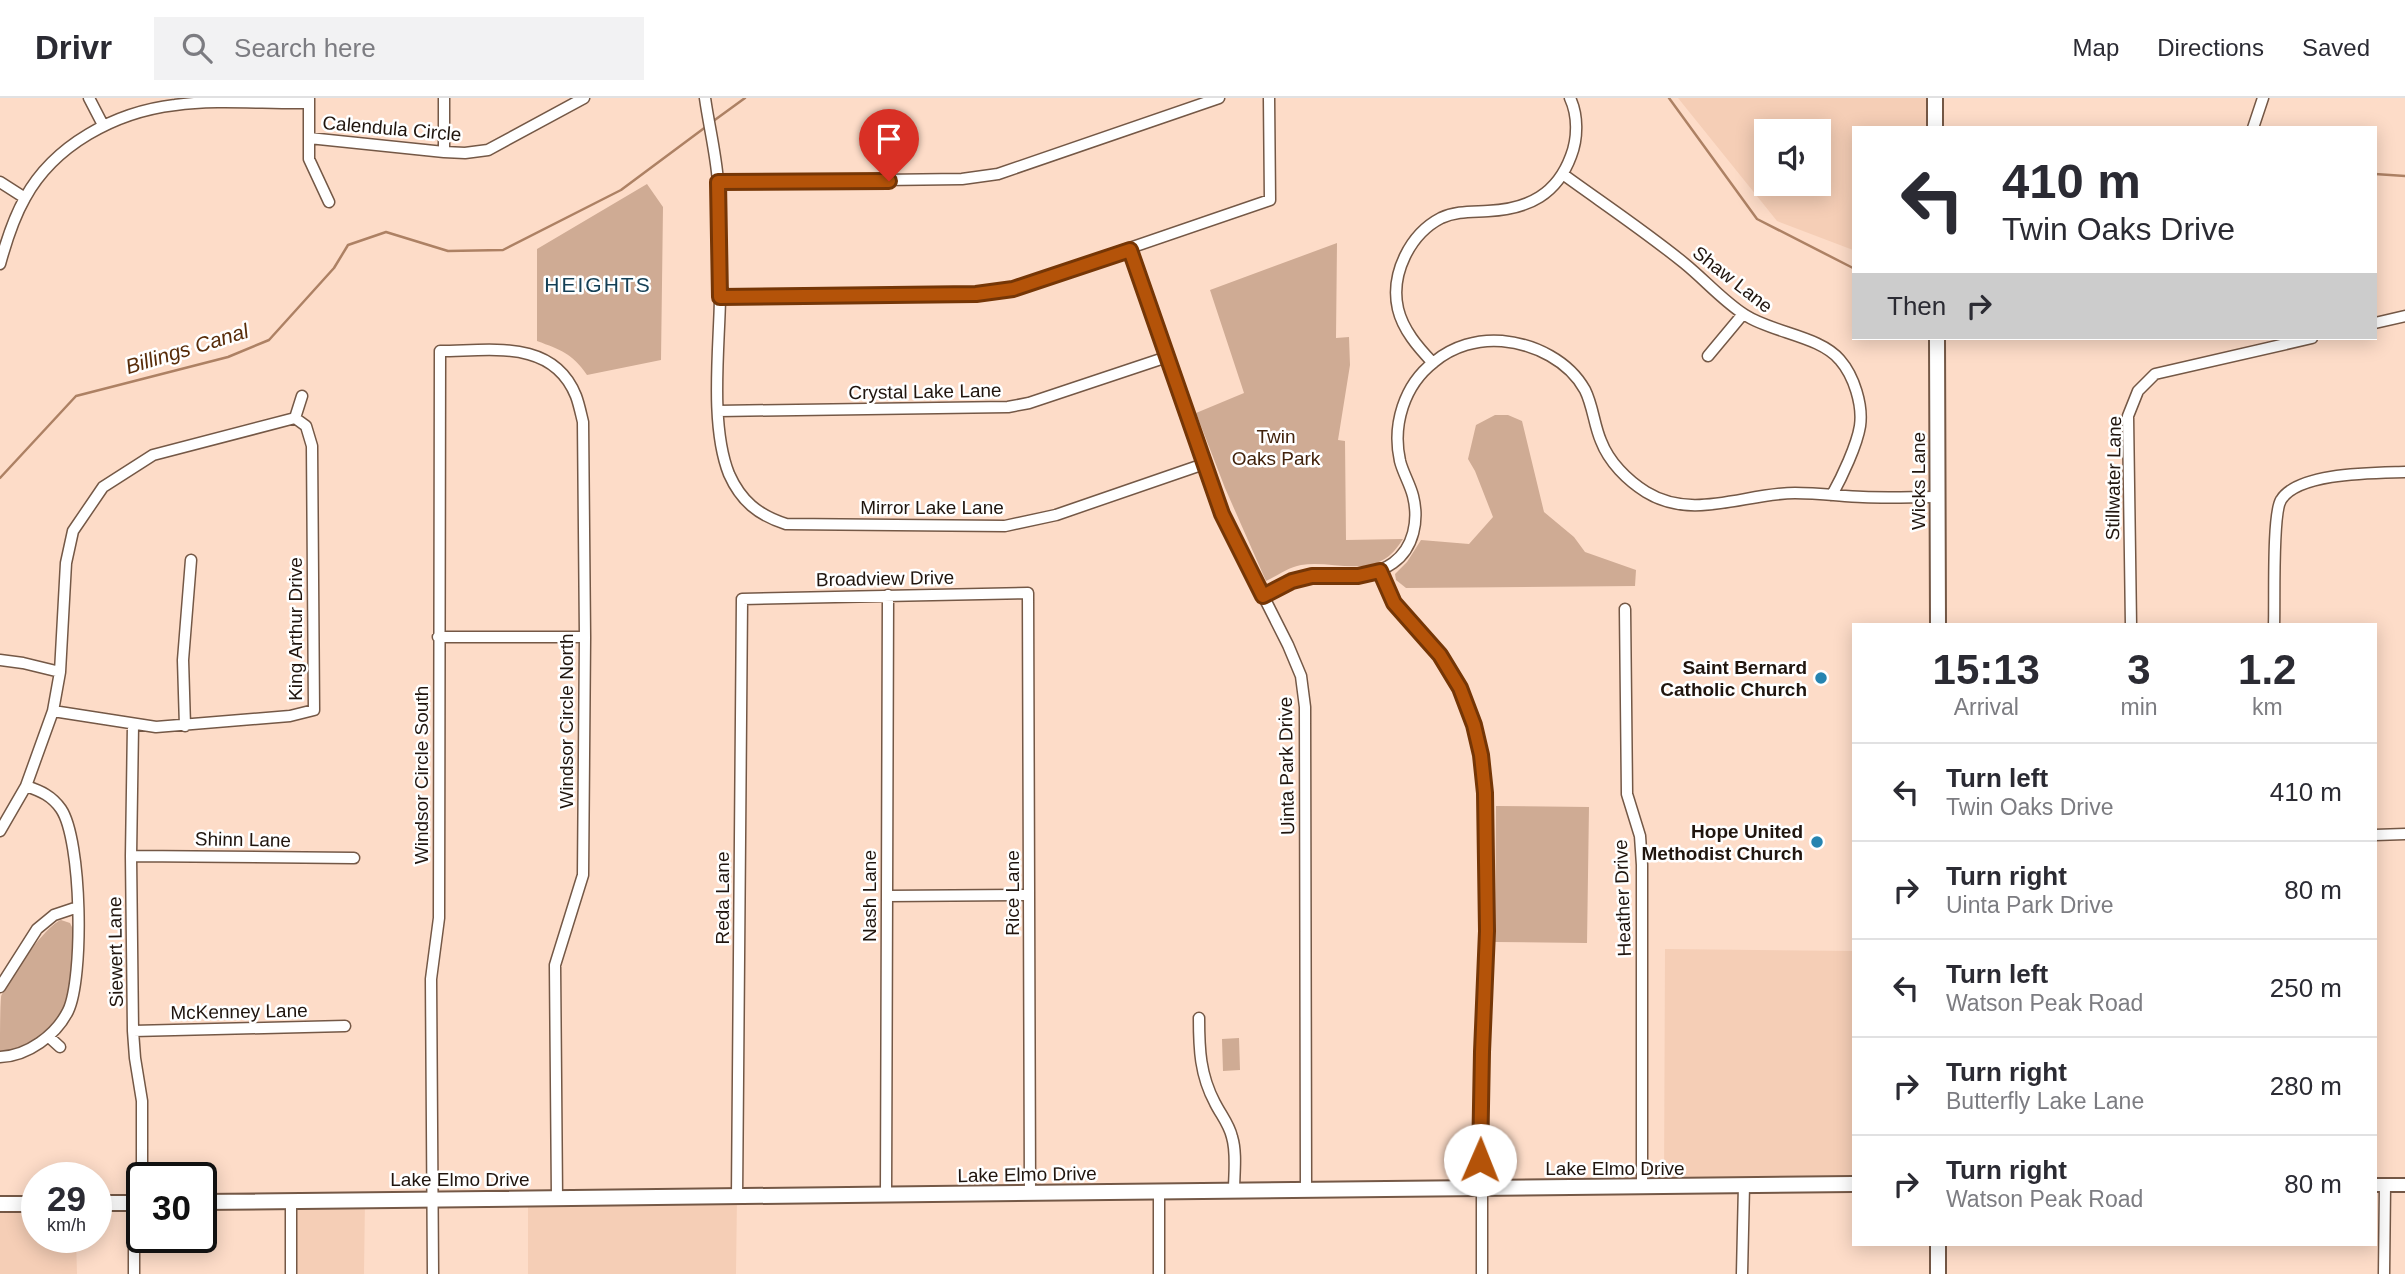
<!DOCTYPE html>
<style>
:root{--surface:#fff;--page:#f2f2f3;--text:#2b2b33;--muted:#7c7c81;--line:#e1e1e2}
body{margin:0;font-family:Helvetica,sans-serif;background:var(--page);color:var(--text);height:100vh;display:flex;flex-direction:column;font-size:26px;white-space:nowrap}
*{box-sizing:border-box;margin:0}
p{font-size:23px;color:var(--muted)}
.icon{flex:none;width:38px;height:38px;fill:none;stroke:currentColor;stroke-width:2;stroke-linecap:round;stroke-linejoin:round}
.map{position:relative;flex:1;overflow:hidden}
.drawer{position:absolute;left:1852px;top:525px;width:525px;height:623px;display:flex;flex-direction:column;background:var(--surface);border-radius:0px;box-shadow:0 4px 18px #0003}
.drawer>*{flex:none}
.top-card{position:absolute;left:1852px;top:28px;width:525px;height:214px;border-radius:0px;box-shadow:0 4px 18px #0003;background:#fff;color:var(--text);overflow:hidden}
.controls{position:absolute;left:1754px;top:21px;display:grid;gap:14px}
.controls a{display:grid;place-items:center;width:77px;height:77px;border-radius:0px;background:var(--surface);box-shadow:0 4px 18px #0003;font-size:35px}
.speed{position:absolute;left:21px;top:1064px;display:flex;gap:14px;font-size:35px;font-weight:700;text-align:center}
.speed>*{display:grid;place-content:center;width:91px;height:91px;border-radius:50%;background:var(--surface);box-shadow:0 4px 18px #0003;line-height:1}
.speed small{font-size:18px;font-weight:400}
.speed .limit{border:4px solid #111;border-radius:10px;background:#fff;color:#111}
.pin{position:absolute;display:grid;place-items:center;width:60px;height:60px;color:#fff;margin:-72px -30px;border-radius:50% 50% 50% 0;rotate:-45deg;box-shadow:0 0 7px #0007}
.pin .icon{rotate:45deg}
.me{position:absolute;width:77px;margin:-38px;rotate:1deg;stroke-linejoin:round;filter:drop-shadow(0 0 5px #0008)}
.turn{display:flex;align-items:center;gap:24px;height:147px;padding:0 35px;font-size:32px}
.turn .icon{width:91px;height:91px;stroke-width:2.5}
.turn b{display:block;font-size:49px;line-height:60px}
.then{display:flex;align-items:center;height:66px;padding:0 35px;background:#0003;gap:14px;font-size:26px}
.eta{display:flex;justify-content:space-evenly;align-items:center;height:119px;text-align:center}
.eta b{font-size:42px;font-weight:700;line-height:49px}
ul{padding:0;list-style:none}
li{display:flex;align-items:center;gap:21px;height:98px;padding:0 35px;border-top:2px solid var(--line)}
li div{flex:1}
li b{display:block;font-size:26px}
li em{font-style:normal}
header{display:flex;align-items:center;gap:42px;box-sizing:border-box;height:98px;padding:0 35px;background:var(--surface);border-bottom:2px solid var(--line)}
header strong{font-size:33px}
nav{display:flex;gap:38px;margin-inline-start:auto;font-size:24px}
.search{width:490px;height:63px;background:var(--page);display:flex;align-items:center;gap:18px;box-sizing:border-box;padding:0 24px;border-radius:0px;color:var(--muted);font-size:26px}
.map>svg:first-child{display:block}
.built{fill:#f5ceb6;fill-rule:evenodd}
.green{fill:#cfab94}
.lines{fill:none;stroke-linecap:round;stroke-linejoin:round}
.stream{stroke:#ad8164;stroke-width:2.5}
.minor-casing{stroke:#745846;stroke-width:13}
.tertiary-casing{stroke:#745846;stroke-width:16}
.secondary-casing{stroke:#745846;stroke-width:18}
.minor{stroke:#fff;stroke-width:10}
.tertiary{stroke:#fff;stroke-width:12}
.secondary{stroke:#fff;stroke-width:14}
.route-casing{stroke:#753606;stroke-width:18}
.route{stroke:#b45309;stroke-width:12}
.poi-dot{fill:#2684b0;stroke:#fff;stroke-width:2.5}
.labels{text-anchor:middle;stroke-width:5;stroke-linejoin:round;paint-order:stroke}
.street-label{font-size:19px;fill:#20150e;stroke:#fff}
.park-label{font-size:19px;fill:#42230c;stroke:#fff}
.poi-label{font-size:19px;font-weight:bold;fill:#20150e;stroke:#fff;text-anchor:end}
.neighbourhood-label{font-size:21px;letter-spacing:2px;fill:#154056;stroke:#fff}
.water-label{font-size:21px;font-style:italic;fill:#582c09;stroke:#fff}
</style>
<header>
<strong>Drivr</strong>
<div class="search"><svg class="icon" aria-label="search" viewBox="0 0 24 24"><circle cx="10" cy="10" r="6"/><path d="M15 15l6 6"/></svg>Search here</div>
<nav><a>Map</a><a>Directions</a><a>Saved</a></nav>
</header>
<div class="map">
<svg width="2405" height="1176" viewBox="0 0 2405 1176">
<rect width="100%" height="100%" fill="#fddcc8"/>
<path class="built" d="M1678 0H1935L1936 30H1853V152L1777 123ZM1766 33H1818V86H1766Z
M1665 851 1853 853V1087L1664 1089Z
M737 1099 736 1176H528V1100Z
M365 1101 364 1176H291V1102Z
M0 1106H37V1139H76L77 1176H0Z"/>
<path class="green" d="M647 86 663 109 661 262 587 277C572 255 561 252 537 243V151Z
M1337 145 1336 240 1349 239 1350 267 1338 342 1345 343 1346 442 1403 441C1399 447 1394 454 1389 458 1364 478 1330 462 1301 467 1289 469 1277 478 1266 483L1225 390 1196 315 1244 295 1210 192Z
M1495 317H1508L1522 323 1544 414 1574 439 1585 454 1636 472 1635 488 1406 490 1396 482 1395 476 1407 464 1421 442 1469 446 1493 419 1475 373 1468 361 1476 327Z
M1496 708 1589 709 1587 845 1495 844Z
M61 822 70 825 73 831C73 876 79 922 31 944 20 949 12 953 0 954 0 940 0 911 1 899 7 882 46 827 61 822Z
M1239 940 1240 972 1223 973 1222 941Z"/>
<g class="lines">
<path class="stream" d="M1669 0 1757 121 1853 170
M712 24 745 0
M2375 76 2405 78
M0 380 76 298 228 259 269 242 334 170 348 147 386 134 448 153 503 152 621 92 707 28"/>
<defs>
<path id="minor" d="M89 0 103 27
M444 0V54
M705 0C709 28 716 56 718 84 721 123 720 163 720 201 719 253 710 328 729 376 741 403 758 417 786 426L1005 428 1056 417 1204 366
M309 1V61L329 104
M2253 30 2263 0
M309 40 444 54 465 55 488 52 584 0
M1564 77C1604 106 1646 134 1684 165 1705 182 1723 203 1745 217 1773 235 1820 238 1840 262 1854 278 1863 307 1860 328 1857 347 1842 379 1832 397
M0 84 25 100
M718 84 962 81 998 76 1219 0
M1130 152 1222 416 1288 547 1301 578 1305 609 1306 1092
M0 166C6 144 13 121 25 100 54 47 115 14 175 7 216 1 267 6 309 5
M720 199 976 196 1013 190 1270 102 1269 0
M2375 225 2405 218
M1708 258 1743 216
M1432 264C1418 249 1403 232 1398 211 1390 176 1410 136 1441 120 1456 113 1472 114 1488 113 1529 111 1557 96 1571 58 1578 40 1578 17 1570 0
M718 313 1008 309 1029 305 1167 259
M295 320 302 298
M1380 473 1394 505 1440 557 1460 590 1474 627 1481 657 1485 695 1487 833 1482 954V1176
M1263 498C1279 490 1294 481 1312 478 1340 474 1368 483 1393 465 1414 450 1419 422 1413 398 1410 386 1403 375 1400 363 1392 327 1404 287 1434 264 1453 248 1478 241 1502 243 1535 246 1569 263 1585 292 1593 308 1594 327 1601 343 1609 364 1627 382 1646 394 1693 423 1745 395 1795 395 1818 395 1841 398 1863 399 1888 400 1913 399 1937 399
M1625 511 1627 696 1640 738 1642 767V1090
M2131 527 2128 318 2138 293 2155 276 2312 240
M2274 527C2275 505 2272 416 2281 402 2298 374 2375 375 2405 374
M438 539H585
M0 562 23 565 60 574
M53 613 156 629 290 618 314 612 312 348 306 328 295 320
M133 627 131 758 133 933 135 960 142 1003V1080
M185 628 183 562 191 462
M0 733 26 688 53 613 60 574 66 465 73 433 103 389 153 357 295 320
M2375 737 2405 736
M131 758 354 760
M887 798 1029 797
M0 889 37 831 54 817 78 809
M1199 920C1199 951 1200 977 1215 1005 1221 1017 1229 1026 1232 1039 1237 1055 1234 1076 1234 1093
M133 933 345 928
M49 939 60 949
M0 959C28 958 56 937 68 913 84 880 82 742 61 711 52 698 41 693 26 688
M886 1098 888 497
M737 1099 742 501 1028 495 1030 1095
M291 1102V1176
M134 1176V1115L142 1089
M433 1176 431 881 439 820 440 253C489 253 553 240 576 298 579 306 581 316 583 324L585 539 583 777 555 867 557 1100
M1159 1176V1095
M1742 1176 1744 1087
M2384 1176 2385 1087"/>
<path id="tertiary" d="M2375 1087H2405"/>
<path id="secondary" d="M1935 0V30
M1937 240 1938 527
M201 1104 1853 1086
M96 1105H142
M0 1106H37
M1938 1176V1146"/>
</defs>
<use href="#minor" class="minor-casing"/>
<use href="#tertiary" class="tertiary-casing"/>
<use href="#secondary" class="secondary-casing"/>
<use href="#minor" class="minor"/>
<use href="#tertiary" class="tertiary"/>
<use href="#secondary" class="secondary"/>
</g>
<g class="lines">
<defs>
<path id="route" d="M889 83 718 84 720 199 976 196 1013 191 1130 152 1222 416 1263 498 1292 483 1312 478H1358L1380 473 1394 505 1440 557 1460 590 1474 627 1481 657 1485 695 1487 833 1482 954 1480 1062"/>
</defs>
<use href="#route" class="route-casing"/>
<use href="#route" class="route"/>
</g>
<g class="poi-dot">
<circle cx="1821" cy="580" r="7"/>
<circle cx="1817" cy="744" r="7"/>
</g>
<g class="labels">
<g class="street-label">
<text transform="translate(392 30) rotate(5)" y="7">Calendula Circle</text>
<text transform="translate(1733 181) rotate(38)" y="7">Shaw Lane</text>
<text transform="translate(925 293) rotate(-1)" y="7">Crystal Lake Lane</text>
<text transform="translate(2113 380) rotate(-89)" y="7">Stillwater Lane</text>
<text transform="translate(1918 383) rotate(-90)" y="7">Wicks Lane</text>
<text x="932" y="416">Mirror Lake Lane</text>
<text transform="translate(885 480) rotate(-1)" y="7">Broadview Drive</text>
<text transform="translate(295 531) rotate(-90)" y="7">King Arthur Drive</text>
<text transform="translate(566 623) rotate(-90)" y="7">Windsor Circle North</text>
<text transform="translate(1286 668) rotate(-91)" y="7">Uinta Park Drive</text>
<text transform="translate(421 677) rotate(-90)" y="7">Windsor Circle South</text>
<text transform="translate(243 741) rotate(1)" y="7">Shinn Lane</text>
<text transform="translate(1012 795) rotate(-90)" y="7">Rice Lane</text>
<text transform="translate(869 798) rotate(-90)" y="7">Nash Lane</text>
<text transform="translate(722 800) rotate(-90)" y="7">Reda Lane</text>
<text transform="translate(1622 800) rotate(-92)" y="7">Heather Drive</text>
<text transform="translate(115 854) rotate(-91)" y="7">Siewert Lane</text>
<text transform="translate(239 913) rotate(-1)" y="7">McKenney Lane</text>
<text x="1615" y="1077">Lake Elmo Drive</text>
<text transform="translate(1027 1076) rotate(-1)" y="7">Lake Elmo Drive</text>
<text x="460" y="1088">Lake Elmo Drive</text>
</g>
<g class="park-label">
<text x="1276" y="345">Twin<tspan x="1276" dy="22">Oaks Park</tspan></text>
</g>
<g class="poi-label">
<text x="1807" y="576">Saint Bernard<tspan x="1807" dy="22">Catholic Church</tspan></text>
<text x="1803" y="740">Hope United<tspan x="1803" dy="22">Methodist Church</tspan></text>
</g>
<g class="neighbourhood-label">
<text x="598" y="194">HEIGHTS</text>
</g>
<g class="water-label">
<text transform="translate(187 251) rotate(-17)" y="7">Billings Canal</text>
</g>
</g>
</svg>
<div class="controls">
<a><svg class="icon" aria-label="sound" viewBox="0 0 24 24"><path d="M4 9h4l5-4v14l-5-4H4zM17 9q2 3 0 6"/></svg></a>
</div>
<div class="speed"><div>29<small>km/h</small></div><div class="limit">30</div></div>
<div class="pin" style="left:889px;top:83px;background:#d93025"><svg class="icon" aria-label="arrive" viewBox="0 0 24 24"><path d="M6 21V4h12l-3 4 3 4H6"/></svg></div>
<svg class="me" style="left:1480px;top:1062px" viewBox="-20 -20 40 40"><circle r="19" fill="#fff"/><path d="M0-13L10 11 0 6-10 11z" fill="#b45309"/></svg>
<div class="top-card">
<div class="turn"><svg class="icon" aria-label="left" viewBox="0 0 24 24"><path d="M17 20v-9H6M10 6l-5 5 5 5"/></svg><div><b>410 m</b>Twin Oaks Drive</div></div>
<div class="then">Then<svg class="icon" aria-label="right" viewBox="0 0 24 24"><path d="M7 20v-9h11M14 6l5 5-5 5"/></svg></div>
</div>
<section class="drawer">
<div class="eta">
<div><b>15:13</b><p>Arrival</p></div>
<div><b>3</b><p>min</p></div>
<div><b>1.2</b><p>km</p></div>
</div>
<ul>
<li><svg class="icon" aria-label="left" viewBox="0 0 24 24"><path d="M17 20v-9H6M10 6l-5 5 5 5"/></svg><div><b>Turn left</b><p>Twin Oaks Drive</p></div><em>410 m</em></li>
<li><svg class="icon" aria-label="right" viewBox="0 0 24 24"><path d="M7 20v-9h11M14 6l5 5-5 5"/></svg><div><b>Turn right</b><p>Uinta Park Drive</p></div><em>80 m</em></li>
<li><svg class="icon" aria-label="left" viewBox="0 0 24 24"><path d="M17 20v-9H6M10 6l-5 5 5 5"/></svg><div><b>Turn left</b><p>Watson Peak Road</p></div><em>250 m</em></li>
<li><svg class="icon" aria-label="right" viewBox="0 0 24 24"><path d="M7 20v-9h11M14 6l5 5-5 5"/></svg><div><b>Turn right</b><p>Butterfly Lake Lane</p></div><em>280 m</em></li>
<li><svg class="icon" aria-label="right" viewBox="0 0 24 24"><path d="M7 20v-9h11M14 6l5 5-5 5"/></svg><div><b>Turn right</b><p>Watson Peak Road</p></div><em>80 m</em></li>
</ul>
</section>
</div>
